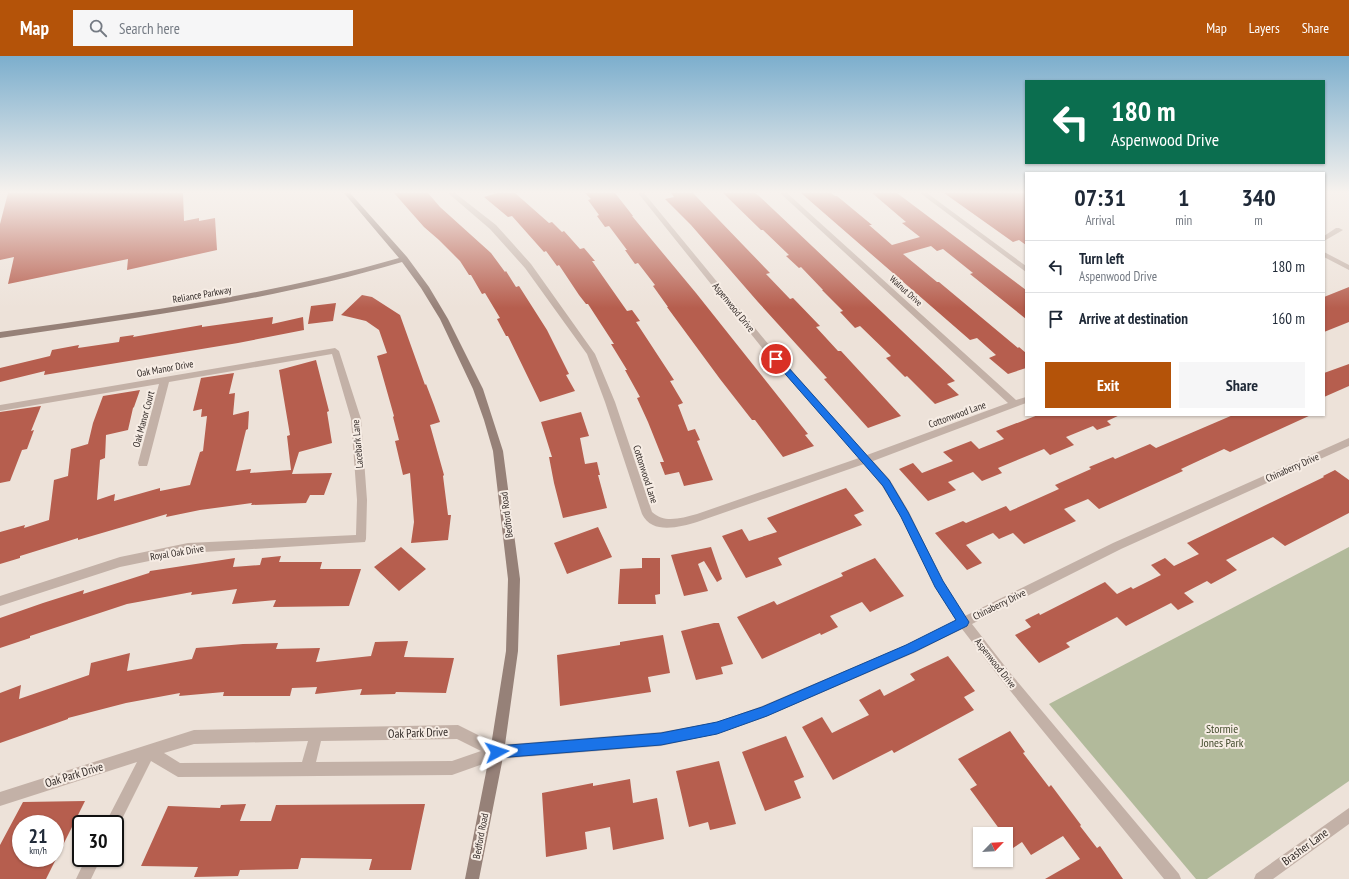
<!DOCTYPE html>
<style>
:root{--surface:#fff;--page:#f6f6f7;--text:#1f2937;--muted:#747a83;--line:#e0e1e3;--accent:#b45309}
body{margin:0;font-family:"PT Sans Narrow",sans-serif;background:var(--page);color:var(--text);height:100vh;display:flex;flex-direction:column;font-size:15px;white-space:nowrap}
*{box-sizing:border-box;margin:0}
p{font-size:13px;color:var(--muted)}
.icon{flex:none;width:22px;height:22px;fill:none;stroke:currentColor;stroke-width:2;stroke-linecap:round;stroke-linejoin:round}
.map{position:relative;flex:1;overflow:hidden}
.panel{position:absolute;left:1025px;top:116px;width:300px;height:244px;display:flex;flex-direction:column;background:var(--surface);border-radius:0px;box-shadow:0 1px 3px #0004}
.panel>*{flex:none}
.top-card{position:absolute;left:1025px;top:24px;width:300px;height:84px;border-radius:0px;box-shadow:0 1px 3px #0004;background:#0b6e4f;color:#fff;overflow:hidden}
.needle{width:26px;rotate:65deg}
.controls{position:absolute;left:973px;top:771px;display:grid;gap:8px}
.controls a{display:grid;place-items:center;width:40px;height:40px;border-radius:0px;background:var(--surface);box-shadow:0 1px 3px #0004;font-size:20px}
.speed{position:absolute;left:12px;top:759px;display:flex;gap:8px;font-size:20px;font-weight:700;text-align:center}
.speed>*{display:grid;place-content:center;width:52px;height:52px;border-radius:50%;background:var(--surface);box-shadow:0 1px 3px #0004;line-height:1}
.speed small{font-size:10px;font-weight:400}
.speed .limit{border:2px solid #111;border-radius:6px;background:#fff;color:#111}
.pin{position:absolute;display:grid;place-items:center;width:34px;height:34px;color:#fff;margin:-17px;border:2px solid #fff;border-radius:50%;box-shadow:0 1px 4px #0007}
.me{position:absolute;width:44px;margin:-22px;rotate:85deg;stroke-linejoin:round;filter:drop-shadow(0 0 3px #0008)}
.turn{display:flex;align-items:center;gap:14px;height:84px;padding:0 20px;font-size:18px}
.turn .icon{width:52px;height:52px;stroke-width:2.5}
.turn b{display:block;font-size:28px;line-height:34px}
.eta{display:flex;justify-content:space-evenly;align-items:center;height:68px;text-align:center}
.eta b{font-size:24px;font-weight:700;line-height:28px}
.action{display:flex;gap:8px;margin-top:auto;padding:8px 20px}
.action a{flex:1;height:46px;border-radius:0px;background:var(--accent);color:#fff;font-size:16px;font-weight:700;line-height:46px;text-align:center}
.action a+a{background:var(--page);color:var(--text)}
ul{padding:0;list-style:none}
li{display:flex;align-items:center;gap:12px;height:52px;padding:0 20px;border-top:1px solid var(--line)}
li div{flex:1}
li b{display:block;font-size:15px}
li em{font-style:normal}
header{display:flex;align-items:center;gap:24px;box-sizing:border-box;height:56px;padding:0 20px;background:var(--accent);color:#fff}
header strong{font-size:19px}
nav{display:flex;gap:22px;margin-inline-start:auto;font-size:14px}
.search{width:280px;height:36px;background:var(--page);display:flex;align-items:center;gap:10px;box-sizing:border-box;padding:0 14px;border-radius:0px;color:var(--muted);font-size:15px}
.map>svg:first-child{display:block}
.green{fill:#b2ba9b}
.building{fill:#b65e4e;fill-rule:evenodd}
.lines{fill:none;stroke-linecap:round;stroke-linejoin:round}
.street{fill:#c3b1a7;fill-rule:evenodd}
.secondary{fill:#968178;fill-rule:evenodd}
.route{fill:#1a73e8;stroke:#114b97}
.labels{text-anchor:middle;stroke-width:4;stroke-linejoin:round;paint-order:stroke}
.far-street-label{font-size:9px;fill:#312926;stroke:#f6ece4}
.street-label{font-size:10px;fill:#312926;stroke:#f6ece4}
.near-park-label{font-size:12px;fill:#434c2d;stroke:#f6ece4}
.near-street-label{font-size:12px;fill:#312926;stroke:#f6ece4}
</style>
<header>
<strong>Map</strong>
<div class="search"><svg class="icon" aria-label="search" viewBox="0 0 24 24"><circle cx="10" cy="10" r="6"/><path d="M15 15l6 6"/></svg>Search here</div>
<nav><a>Map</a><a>Layers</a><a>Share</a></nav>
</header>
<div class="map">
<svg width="1349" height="823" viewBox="0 0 1349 823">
<rect width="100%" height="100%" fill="#ede2d9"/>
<path class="green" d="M1349 491V725L1207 823H1196L1049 648Z"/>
<path class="building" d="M8 137H183L184 165 199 162V165L215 162 217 194 127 214 128 203 8 228 14 201 0 204V168Z
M394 137H428L440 151 491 197 505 216 506 215 516 231 519 230 547 274 569 318 566 319 575 335 540 346 508 280H506L497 263 500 262 485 237 482 238 471 219H469L460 205 439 184 424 171Z
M497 137H515L549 167 552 166 562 176 564 175 580 193 584 192 595 205H592L627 255 632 254 640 265 636 266 674 324 670 325 683 347 678 349 688 375 695 373 700 384 697 385 713 424 684 430 679 416 665 419 660 406H664L648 366 637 342 640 341 625 314H627L611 288H614L588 248H586L579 239 559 209 557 210 546 195 544 196 512 160 508 161 484 141Z
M585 137H615L633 160H632L696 237 808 378 805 379 814 390 783 401 755 364H752L720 323 667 251H668L653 230 655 229 638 207 635 208 625 194H627L609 170 605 171 597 160 599 159 588 144 591 143Z
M671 137H693L770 217 766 218 790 243 793 242 820 270 816 271 838 295H841L901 360 868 372 824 323 827 322 758 246 691 169 665 143 674 141Z
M723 137H755L759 140 955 325 947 328 959 339 935 348 907 320 905 321 886 302 891 300 860 270 855 272 840 256 843 255 822 234H823L801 211 799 212 786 200 789 199 763 174H761Z
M801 137H831L835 140H837L872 169H869L892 189 920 181 902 167 906 166 872 137H897L1026 234V263L970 218 973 217 943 193 937 195 931 190 903 198 937 226H939L1018 292 1019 291 1026 297V312L1008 318 989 302 996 299 977 282 970 284Z
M944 137H1026V189L1019 184 1013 186Z
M1349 231V266L1324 276V241Z
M362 239 372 241 400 259 425 329 426 328 434 349 440 366 430 369 444 419 443 420 448 459H451L448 484 411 487 414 466 410 417 403 419 395 385 399 384 393 361 394 360 377 300 387 297 379 274 366 265 341 259Z
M336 247 333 265 308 268 311 250Z
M273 261 272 268 303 261 304 274 238 287 44 319 45 315 0 326V312L50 300 52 294 79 289 78 292 119 286 120 281 134 279 133 281 202 269V271Z
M316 304 329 355 327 356 332 387 299 396 292 418 332 417 324 439H310L306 447 251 449 252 447 200 454 166 461 167 458 78 484V482L20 500V502L0 508V476L25 469 24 472 49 464 54 424 68 420 71 393 88 388 93 367 103 340 140 334 134 351 133 352 128 374 106 379 105 402 100 404 97 444 115 438 114 445 160 432V435L190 429 200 396 203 395 207 360 201 361 202 353 193 355 201 322 234 317 229 338 235 337 233 359 249 355 248 373 246 374 236 415 251 413 250 417 291 414 287 380 290 379 279 314Z
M1349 308V330L1324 341V317Z
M41 350 31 375 34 374 27 393 22 394 10 425 0 427V356Z
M581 356 589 380 580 382 585 408 597 406 600 419H598L607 452 563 462 554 427 549 401H552L541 366Z
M1038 359H1120L1107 365 1111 369 1097 374 1093 370 1066 381 1074 389 1050 399 1044 393 998 412 1002 417 982 425 973 416 948 426 956 434 928 445 899 413 913 407 922 417 953 405 943 396 971 385 979 393 1004 383 996 375Z
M1233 359H1311L1230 396 1224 393 1181 413 1183 415 1099 453 1088 443 1064 453 1076 465 1024 488 1013 477 999 483 993 477 966 489 982 507 967 514 935 477 963 465 966 467 1006 450 1010 455 1059 433 1055 429 1091 413 1089 411 1113 401 1115 403 1150 388 1156 392Z
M1335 414 1349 424V457L1285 490 1273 481 1226 504 1237 514 1211 528 1207 525 1184 537 1194 546 1178 554 1171 547 1126 570 1117 561 1066 587 1070 591 1039 607 1015 579 1031 571 1025 564 1039 557 1040 559 1105 526 1117 538 1131 531 1133 533 1161 519 1151 509 1165 502 1174 510 1199 498 1187 487 1324 421 1323 420Z
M846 432 864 455 854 459 862 469 778 502 782 509 746 522 722 480 742 473 749 485 777 476 767 462Z
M598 471 612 501 567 518 554 487Z
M401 491 426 513 399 535 374 511Z
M711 491 722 523 717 526 704 505 698 508 708 535 684 540 671 499Z
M281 500 279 506H322L320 513H361L349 550 273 551 276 544 232 548 237 533 191 539 192 536 127 548 30 580V582L0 592V562L43 547 84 534 83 538 149 517 150 515 235 502 233 511 260 509 262 502Z
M642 502H660V538L655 539 656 548H618L620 513 642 512Z
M875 502 904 540 870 556 862 546 830 560 838 571 821 579 820 577 762 603 737 561 774 545 777 549 843 520 841 517Z
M714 567H719L733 608 721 611 723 618 696 624 681 575Z
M663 579 670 617 648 621 651 636 560 650 557 599 620 589V586Z
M408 585 404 601 454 602 446 637 396 636 395 638 360 639 362 633 315 638 317 631 292 632 290 640H223L224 636 179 640 180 637 126 647 68 662V663L0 687V637L21 629 19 643 89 619 91 607 130 597 127 615 192 603 196 592 243 588 278 587 276 593 320 592 316 606 371 600 375 586Z
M948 600 975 635 964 641 974 654 894 697 892 694 833 724 802 671 822 661 832 677 869 659 859 644 880 633 884 640 915 624 910 618Z
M1010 675 1025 696 1023 697 1049 731 1051 729 1081 769 1080 770 1097 792 1100 790 1123 823H1045L1080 803 1063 780 1031 799 1022 786 1013 792 1006 782V778H1003L970 733 977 729 958 703Z
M786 680 804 721 794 725 801 742 765 755 742 696Z
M719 705 736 768 710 774 708 766 689 771 676 715Z
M630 723 633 747 657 742 664 783 613 794 610 771 585 776 587 793 546 801 542 737 593 727V730Z
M85 745 46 823H0V789L23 746ZM21 768H55V802H21Z
M246 748 240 765H271L276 749 425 748 411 814H369L372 803 301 802 298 813 240 814 238 820 194 821 198 811 141 810 168 750 220 752 221 749Z"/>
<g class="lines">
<path class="street" d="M448 137H455L496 169 531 208 595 298 615 346 652 456C665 468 681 462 697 458L859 402 763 293 638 137H644L769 289 867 399 1008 347 780 137H787L1016 344 1026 341V347L873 405 890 424 909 456 943 525 965 560 1113 487 1349 382V390L1121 493 972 568 1011 618 1179 818 1181 823H1164L1003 626 962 573 914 597 763 662 717 678 661 690 497 703 452 719 178 721 151 705 117 773 115 774V768H105L137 706 0 750V736L194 674 458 669 498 689 661 676 717 666 762 650 906 589 956 564 935 531 901 461 882 430 864 408 697 466C680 471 652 479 642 458L605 346 587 298 525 212 490 173ZM457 683 481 695 452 705 316 706 321 685ZM308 685 302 706 180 707 164 697 194 688Z
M920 137H927L1026 210V216Z
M1336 172H1339L1343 174 1324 185V180Z
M1324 196 1349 209V214L1324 201Z
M335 292 339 295 361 363 367 444 366 483 365 486 188 497 120 511 0 550V540L120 501 188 487 356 479 357 444 351 363 332 298 169 326 148 407 147 410H139L138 407 159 328 0 355V349Z
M1349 752V768L1273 823H1254L1256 818Z
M86 802H101L91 823H76Z"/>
<path class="secondary" d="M344 137H350L407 201 429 231 448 263 483 333 503 395 520 523 518 595 504 696 479 823H465L490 696 506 595 508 523 493 395 484 364 473 333 440 263 421 232 402 206C271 245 136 262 0 282V276C135 257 268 240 399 202Z"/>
</g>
<linearGradient id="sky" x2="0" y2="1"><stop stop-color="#7caecd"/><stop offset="0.54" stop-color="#f7f2ee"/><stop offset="1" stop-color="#f7f2ee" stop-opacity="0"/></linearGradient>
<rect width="1349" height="252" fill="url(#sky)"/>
<path class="route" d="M776 300 779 301 889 424 908 456 943 525 967 563 969 566 967 570 914 596 767 660 717 678 661 689 497 702 492 700 491 696 492 692 497 690 661 677 717 666 762 651 906 589 956 564 935 531 901 461 883 430 773 304V301Z"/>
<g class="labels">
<g class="far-street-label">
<text transform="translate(906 235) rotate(42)" y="3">Walnut Drive</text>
</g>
<g class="street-label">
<text transform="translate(202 238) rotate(-10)" y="4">Reliance Parkway</text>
<text transform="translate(734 251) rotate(51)" y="4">Aspenwood Drive</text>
<text transform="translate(165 312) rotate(-10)" y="4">Oak Manor Drive</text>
<text transform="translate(957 358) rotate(-20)" y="4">Cottonwood Lane</text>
<text transform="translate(143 363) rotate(-75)" y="4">Oak Manor Court</text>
<text transform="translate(357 388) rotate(-95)" y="4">Lacebark Lane</text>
<text transform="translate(1292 411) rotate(-24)" y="4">Chinaberry Drive</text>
<text transform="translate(646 418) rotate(72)" y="4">Cottonwood Lane</text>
<text transform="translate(506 459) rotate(-97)" y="4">Bedford Road</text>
<text transform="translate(177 496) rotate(-9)" y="4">Royal Oak Drive</text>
<text transform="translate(999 548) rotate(-26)" y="4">Chinaberry Drive</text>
<text transform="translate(996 607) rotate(52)" y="4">Aspenwood Drive</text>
<text transform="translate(480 780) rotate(-79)" y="4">Bedford Road</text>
</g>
<g class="near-park-label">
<text x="1222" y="677">Stormie<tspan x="1222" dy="14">Jones Park</tspan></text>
</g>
<g class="near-street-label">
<text transform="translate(418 677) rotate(-2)" y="4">Oak Park Drive</text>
<text transform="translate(74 719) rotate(-17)" y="4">Oak Park Drive</text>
<text transform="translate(1305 791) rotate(-36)" y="4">Brasher Lane</text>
</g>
</g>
</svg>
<div class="controls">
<a><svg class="needle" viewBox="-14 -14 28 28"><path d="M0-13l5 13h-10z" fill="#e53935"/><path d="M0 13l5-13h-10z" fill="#747a83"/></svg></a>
</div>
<div class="speed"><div>21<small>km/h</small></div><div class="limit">30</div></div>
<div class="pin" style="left:776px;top:303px;background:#d93025"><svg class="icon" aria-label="arrive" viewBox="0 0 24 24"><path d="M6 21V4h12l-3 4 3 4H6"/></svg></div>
<svg class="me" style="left:497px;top:696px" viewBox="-20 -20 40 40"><path d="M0-17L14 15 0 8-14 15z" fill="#1a73e8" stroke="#fff" stroke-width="4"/></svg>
<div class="top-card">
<div class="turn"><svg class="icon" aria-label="left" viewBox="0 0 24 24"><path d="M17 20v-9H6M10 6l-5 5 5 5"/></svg><div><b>180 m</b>Aspenwood Drive</div></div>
</div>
<section class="panel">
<div class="eta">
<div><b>07:31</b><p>Arrival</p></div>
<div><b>1</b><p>min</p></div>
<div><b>340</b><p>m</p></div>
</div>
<ul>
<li><svg class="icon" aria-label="left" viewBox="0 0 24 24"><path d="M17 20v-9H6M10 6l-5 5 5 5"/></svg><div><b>Turn left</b><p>Aspenwood Drive</p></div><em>180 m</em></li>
<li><svg class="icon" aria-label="arrive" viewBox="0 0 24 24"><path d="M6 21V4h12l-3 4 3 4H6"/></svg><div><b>Arrive at destination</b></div><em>160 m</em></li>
</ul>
<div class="action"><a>Exit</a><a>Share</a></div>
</section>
</div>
